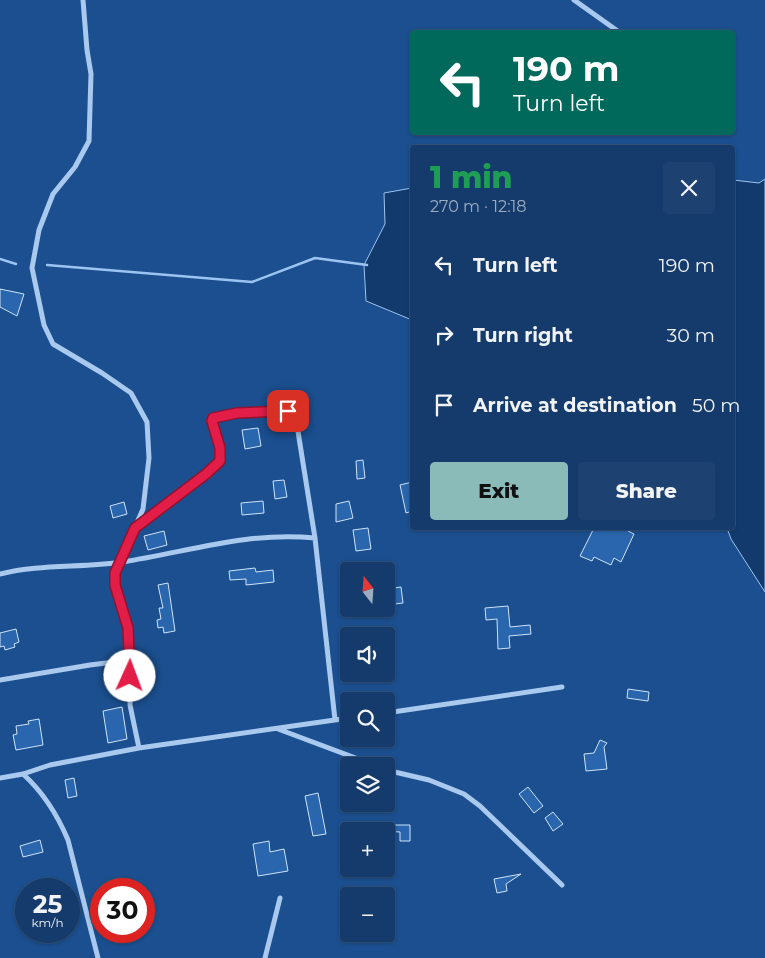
<!DOCTYPE html>
<meta charset="utf-8">
<style>
:root{--surface:#143b6b;--page:#1d4271;--text:#f1f3f6;--muted:#9dadc1;--line:#33557e;--accent:#8bbbb9}
body{margin:0;font-family:Montserrat,sans-serif;background:var(--page);color:var(--text);height:100vh;display:flex;flex-direction:column;font-size:19px;white-space:nowrap}
*{box-sizing:border-box;margin:0}
p{font-size:16px;color:var(--muted)}
.icon{flex:none;width:28px;height:28px;fill:none;stroke:currentColor;stroke-width:2;stroke-linecap:round;stroke-linejoin:round}
.map{position:relative;flex:1;overflow:hidden}
.sheet{position:absolute;left:410px;top:145px;width:325px;height:385px;display:flex;flex-direction:column;background:var(--surface);border-radius:5px;box-shadow:0 1px 4px #0004,0 0 0 1px var(--line)}
.sheet>*{flex:none}
.guide{position:absolute;left:410px;top:30px;width:325px;height:105px;border-radius:5px;box-shadow:0 1px 4px #0004,0 0 0 1px var(--line);background:#00695c;color:#fff;overflow:hidden}
.needle{width:32px;rotate:343deg}
.fabs{position:absolute;left:340px;top:562px;display:grid;gap:10px}
.fabs a{display:grid;place-items:center;width:55px;height:55px;border-radius:5px;background:var(--surface);box-shadow:0 1px 4px #0004,0 0 0 1px var(--line);font-size:25px}
.speed{position:absolute;left:15px;top:878px;display:flex;gap:10px;font-size:25px;font-weight:700;text-align:center}
.speed>*{display:grid;place-content:center;width:65px;height:65px;border-radius:50%;background:var(--surface);box-shadow:0 1px 4px #0004,0 0 0 1px var(--line);line-height:1}
.speed small{font-size:12px;font-weight:400}
.speed .limit{border:8px solid #d22;background:#fff;color:#111}
.pin{position:absolute;display:grid;place-items:center;width:42px;height:42px;color:#fff;margin:-21px;border-radius:10px;box-shadow:0 2px 8px #0006}
.me{position:absolute;width:55px;margin:-28px;rotate:2deg;stroke-linejoin:round;filter:drop-shadow(0 0 4px #0008)}
.turn{display:flex;align-items:center;gap:18px;height:105px;padding:0 20px;font-size:22px}
.turn .icon{width:65px;height:65px;stroke-width:2.5}
.turn b{display:block;font-size:35px;line-height:42px}
.round{display:grid;place-items:center;flex:none;width:52px;height:52px;border-radius:5px;background:var(--page)}
.headline{display:flex;align-items:center;justify-content:space-between;height:85px;padding:0 20px}
h1{font-size:30px;font-weight:800;line-height:38px;color:#1e9e55}
.cta{display:flex;gap:10px;margin-top:auto;padding:10px 20px}
.cta a{flex:1;height:58px;border-radius:5px;background:var(--accent);color:#111;font-size:20px;font-weight:800;line-height:58px;text-align:center}
.cta a+a{background:var(--page);color:var(--text)}
ul{padding:0;list-style:none}
li{display:flex;align-items:center;gap:15px;height:70px;padding:0 20px}
li div{flex:1}
li b{display:block;font-size:19px}
li em{font-style:normal}
.map>svg:first-child{display:block}
.water{fill:#123a6d;stroke:#9cc4f0}
.lines{fill:none;stroke-linecap:round;stroke-linejoin:round}
.stream{stroke:#9cc4f0;stroke-width:2.5}
.building{fill:#2a66ad;stroke:#cfe3fa}
.street{stroke:#a9c9ee;stroke-width:5}
.route-casing{stroke:#92132f;stroke-width:12}
.route{stroke:#e11d48;stroke-width:9}
</style>
<div class="map">
<svg width="765" height="958" viewBox="0 0 765 958">
<rect width="100%" height="100%" fill="#1b4f8f"/>
<path class="water" d="M765 179V592L731 539 727 528H732L733 180 759 183Z
M412 188V320L366 301 364 265 385 224 384 193Z"/>
<g class="lines">
<path class="stream" d="M0 259 16 264
M47 265 252 282 315 258 367 265"/>
</g>
<path class="building" d="M0 289 24 294 17 316 0 307Z
M258 428 261 446 245 449 242 430Z
M363 460 365 478 357 479 356 461Z
M284 480 287 497 275 499 273 481Z
M412 482V493L410 494 412 511 406 513 400 485Z
M263 501 264 513 242 515 241 503Z
M349 501 353 518 336 522V504Z
M124 502 127 514 113 518 110 506Z
M368 528 371 549 356 551 353 530Z
M594 528H629L628 531 634 534 621 562 614 558 611 565 594 557 592 561 580 556Z
M164 531 167 545 148 550 144 536Z
M255 568 256 572 273 570 274 582 246 585V579L230 580 229 571Z
M168 583 175 631 164 633 163 627 158 628 157 620 161 619 159 608H163L158 585Z
M401 587 403 603 386 605V589Z
M508 606 510 627 530 625 531 634 509 636 510 648 498 649 497 619 486 620 485 608Z
M16 629 19 642 14 644 15 647 5 650 4 646 0 647V633Z
M628 689 649 692 648 701 627 698Z
M122 707 127 739 108 743 103 711Z
M39 719 43 745 16 750 13 735 17 734 16 726 29 724 28 721Z
M600 740 607 743 604 747 607 769 586 771 584 754 594 753Z
M74 778 77 796 68 798 65 780Z
M528 787 543 806 534 813 519 794Z
M318 793 326 834 313 836 305 796Z
M553 812 563 824 553 831 545 818Z
M382 825H410V841H400V832L382 831Z
M40 840 43 852 23 857 20 846Z
M269 841 270 852 284 849 288 871 258 876 253 844Z
M521 874 506 884 507 891 497 893 494 879Z"/>
<g class="lines">
<path class="street" d="M83 0 87 50 91 74 89 141 75 167 53 194 39 230 32 268 44 325 53 344 102 373 131 393 147 422 149 458 143 509 115 573V585L128 629 131 655 130 705 139 748
M574 0 619 32
M136 527 206 474 219 461 220 448 212 421 213 418 237 413 288 411 296 419 315 538
M0 574C39 564 82 568 122 562 187 552 249 531 315 538L335 720
M0 680 90 665 130 660
M386 713 562 687
M278 729 377 766
M386 770 429 780 464 794 480 806 562 885
M23 774C44 793 57 814 68 840L98 958
M0 778 23 774 50 765 139 748 349 718
M265 958 280 898"/>
</g>
<g class="lines">
<defs>
<path id="route" d="M130 676 128 628 115 585V573L135 528 206 474 220 461V448L212 421 213 418 237 413 288 411"/>
</defs>
<use href="#route" class="route-casing"/>
<use href="#route" class="route"/>
</g>
</svg>
<div class="fabs">
<a><svg class="needle" viewBox="-14 -14 28 28"><path d="M0-13l5 13h-10z" fill="#e53935"/><path d="M0 13l5-13h-10z" fill="#9dadc1"/></svg></a>
<a><svg class="icon" aria-label="sound" viewBox="0 0 24 24"><path d="M4 9h4l5-4v14l-5-4H4zM17 9q2 3 0 6"/></svg></a>
<a><svg class="icon" aria-label="search" viewBox="0 0 24 24"><circle cx="10" cy="10" r="6"/><path d="M15 15l6 6"/></svg></a>
<a><svg class="icon" aria-label="layers" viewBox="0 0 24 24"><path d="M12 4l9 5-9 5-9-5zM3 14l9 5 9-5"/></svg></a>
<a>+</a>
<a>−</a>
</div>
<div class="speed"><div>25<small>km/h</small></div><div class="limit">30</div></div>
<div class="pin" style="left:288px;top:411px;background:#d93025"><svg class="icon" aria-label="arrive" viewBox="0 0 24 24"><path d="M6 21V4h12l-3 4 3 4H6"/></svg></div>
<svg class="me" style="left:130px;top:676px" viewBox="-20 -20 40 40"><circle r="19" fill="#fff"/><path d="M0-13L10 11 0 6-10 11z" fill="#e11d48"/></svg>
<div class="guide">
<div class="turn"><svg class="icon" aria-label="left" viewBox="0 0 24 24"><path d="M17 20v-9H6M10 6l-5 5 5 5"/></svg><div><b>190 m</b>Turn left</div></div>
</div>
<section class="sheet">
<div class="headline"><div><h1>1 min</h1><p>270 m · 12:18</p></div><a class="round"><svg class="icon" aria-label="close" viewBox="0 0 24 24"><path d="M6 6l12 12M18 6L6 18"/></svg></a></div>
<ul>
<li><svg class="icon" aria-label="left" viewBox="0 0 24 24"><path d="M17 20v-9H6M10 6l-5 5 5 5"/></svg><div><b>Turn left</b></div><em>190 m</em></li>
<li><svg class="icon" aria-label="right" viewBox="0 0 24 24"><path d="M7 20v-9h11M14 6l5 5-5 5"/></svg><div><b>Turn right</b></div><em>30 m</em></li>
<li><svg class="icon" aria-label="arrive" viewBox="0 0 24 24"><path d="M6 21V4h12l-3 4 3 4H6"/></svg><div><b>Arrive at destination</b></div><em>50 m</em></li>
</ul>
<div class="cta"><a>Exit</a><a>Share</a></div>
</section>
</div>
